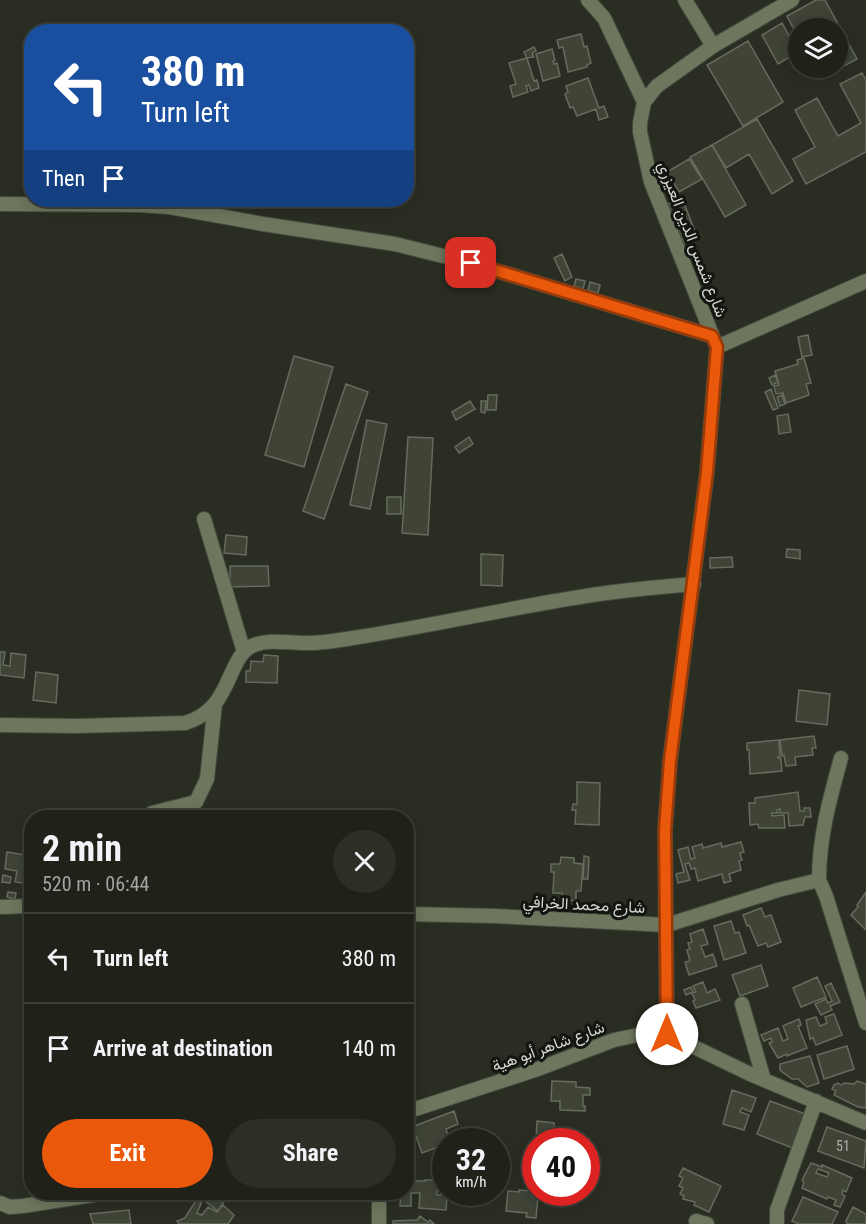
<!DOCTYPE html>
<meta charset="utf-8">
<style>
:root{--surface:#20221a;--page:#2d2f27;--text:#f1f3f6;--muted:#a2a4a2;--line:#3d3f39;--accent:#ea580c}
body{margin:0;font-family:"Roboto Condensed",Vazirmatn,sans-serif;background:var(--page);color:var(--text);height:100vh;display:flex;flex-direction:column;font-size:22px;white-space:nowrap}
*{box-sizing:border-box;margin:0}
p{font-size:20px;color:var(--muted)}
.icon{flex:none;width:33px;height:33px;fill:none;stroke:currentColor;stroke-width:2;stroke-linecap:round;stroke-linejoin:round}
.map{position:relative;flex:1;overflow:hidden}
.sheet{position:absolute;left:24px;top:810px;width:390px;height:390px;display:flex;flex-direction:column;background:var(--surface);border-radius:24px;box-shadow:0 3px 15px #0003,0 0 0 2px var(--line)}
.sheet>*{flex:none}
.hud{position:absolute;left:24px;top:24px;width:390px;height:183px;border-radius:24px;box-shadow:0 3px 15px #0003,0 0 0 2px var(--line);background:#1a4fa0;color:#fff;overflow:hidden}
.controls{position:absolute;left:788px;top:18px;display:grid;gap:12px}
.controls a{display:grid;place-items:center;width:60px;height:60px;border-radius:50%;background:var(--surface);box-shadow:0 3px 15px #0003,0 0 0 2px var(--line);font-size:30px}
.speed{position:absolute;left:432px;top:1128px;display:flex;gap:12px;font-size:30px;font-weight:700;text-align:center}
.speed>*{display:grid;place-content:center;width:78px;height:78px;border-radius:50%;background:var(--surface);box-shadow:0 3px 15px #0003,0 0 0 2px var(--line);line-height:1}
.speed small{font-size:15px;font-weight:400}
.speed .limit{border:9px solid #d22;background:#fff;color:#111}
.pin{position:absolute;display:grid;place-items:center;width:51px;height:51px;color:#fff;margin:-26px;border-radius:12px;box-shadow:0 3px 9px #0006}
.me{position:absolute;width:66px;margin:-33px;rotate:0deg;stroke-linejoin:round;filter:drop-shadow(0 0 4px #0008)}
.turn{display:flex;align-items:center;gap:21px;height:126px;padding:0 18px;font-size:27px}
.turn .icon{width:78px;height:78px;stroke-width:2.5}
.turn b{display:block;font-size:42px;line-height:51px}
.then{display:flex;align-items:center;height:57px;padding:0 18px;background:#0003;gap:12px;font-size:22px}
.round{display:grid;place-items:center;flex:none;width:63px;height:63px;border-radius:32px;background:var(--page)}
.head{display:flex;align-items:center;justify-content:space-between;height:102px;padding:0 18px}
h1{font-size:36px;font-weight:700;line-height:45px}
.primary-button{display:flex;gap:12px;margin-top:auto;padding:12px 18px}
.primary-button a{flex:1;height:69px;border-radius:36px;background:var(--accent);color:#fff;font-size:24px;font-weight:700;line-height:69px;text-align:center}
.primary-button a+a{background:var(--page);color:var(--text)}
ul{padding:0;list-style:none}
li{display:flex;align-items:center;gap:18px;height:90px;padding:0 18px;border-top:2px solid var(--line)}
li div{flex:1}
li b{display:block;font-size:22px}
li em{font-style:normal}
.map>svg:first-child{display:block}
.building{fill:#3f4437;stroke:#666b5e;stroke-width:1.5;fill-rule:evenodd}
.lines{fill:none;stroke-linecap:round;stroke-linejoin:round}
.minor-casing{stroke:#45493e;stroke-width:16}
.minor{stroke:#6d775d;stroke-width:14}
.route-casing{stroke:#983908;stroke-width:15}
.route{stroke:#ea580c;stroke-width:10}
.labels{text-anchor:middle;stroke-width:6;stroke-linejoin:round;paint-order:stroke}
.number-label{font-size:14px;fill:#afb2aa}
.street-label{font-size:16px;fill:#d4d7d0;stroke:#131510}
</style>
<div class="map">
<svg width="866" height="1224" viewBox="0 0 866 1224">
<rect width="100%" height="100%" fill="#2a2e22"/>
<path class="building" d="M816 0H825L857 59 820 79 814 68H837V28H798V37L787 16Z
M782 23 798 52 778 64 762 35Z
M581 34 584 47 587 46 591 63 587 65V67L568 72 563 47 559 48 557 40Z
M748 41 783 102 743 126 707 65Z
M534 47 536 51 532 53 534 57 527 58 524 52Z
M552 49 555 60 553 61 554 64 557 63 560 76 543 81 536 54Z
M527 58 534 81 537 80 539 88 531 91 529 85 526 86 528 92 513 97 510 86 516 84 509 63Z
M862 73 866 80V152L806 184 793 159 815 147 795 110 817 98 838 136 861 123 840 84Z
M588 78 599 108 604 106 608 117 599 120 596 109 577 116 573 107 570 108 565 94 568 92 566 86Z
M757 119 793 181 772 194 749 154 726 168 712 145Z
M712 145 746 205 725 217 690 157Z
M689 159 702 179 679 192 667 172Z
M666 173 669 179 660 185 657 180Z
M682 198 698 239 684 244 668 204Z
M562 254 572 277 565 281 554 258Z
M576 279 585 281 583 289 574 286Z
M590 282 600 285 598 293 588 290Z
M808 335 812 355 802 357 798 337Z
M294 356 333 367 304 467 265 455Z
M804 358 811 383 806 384 809 395 786 403 783 393 776 394 774 386 779 385 775 371 798 364 797 360Z
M775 375 778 382 772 385 769 378Z
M346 384 368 392 324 519 303 511Z
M771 389 778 408 773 410 765 392Z
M488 395H497L496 410H487Z
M782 395 785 404 780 406 777 397Z
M470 401 475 409 456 420 452 412Z
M481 401H486L485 413 481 412Z
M788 414 791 432 779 434 777 416Z
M367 420 387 424 370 509 350 505Z
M408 437 433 438 428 535 402 533Z
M469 437 473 444 459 453 455 447Z
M387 497H401V514H387Z
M226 535 247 537 246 555 224 553Z
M787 549 800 550V559L786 557Z
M481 554 503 555 502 586 481 585Z
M732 557 733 567 710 568V558Z
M230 566H268L269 586 230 587Z
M0 652H5L3 665 10 666 11 653 26 655 24 678 0 675Z
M264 655 278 656 277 683 246 682V671H250L251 661 263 662Z
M36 672 58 675 56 703 33 700Z
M799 690 830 694 827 725 796 721Z
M814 736 816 748H812L813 755 795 757 796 765 786 766 784 755 782 756 780 740Z
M779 740 780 757H777L781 759 782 771 750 774 749 750H747V743Z
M577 782 600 783 599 825 575 824 576 810H572L573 804H577Z
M798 792 800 811H804V808H810L811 817H805L803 825 789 826 788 813H780V809L777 810 778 813H772V816L784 815 785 828H759L758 824 750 825 749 803H755V798Z
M406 823H410V878H406Z
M741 842 744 852 740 853 742 860 739 861 741 870 729 874 731 881 724 883 722 874 698 881 695 868 691 869 689 863 685 864 690 880 678 883 676 874 684 872 678 850 688 847 691 859 695 858 692 847 702 844 703 848 721 843 722 847Z
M7 852 32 856 28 884 15 882 17 871 5 869Z
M584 856 589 857 588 879H583Z
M561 857 574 858V863L583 864 581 891H576V901L562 900V893H553L554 872H551V864H560Z
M3 875 11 877 10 883 2 882Z
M8 892 16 893 15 899 7 897Z
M866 892V930L851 915 858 907 857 905Z
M761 908 765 917 771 915 781 942 768 947 766 943 758 946 749 925 747 926 743 915Z
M731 921 735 933 739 932 746 953 724 960 714 926Z
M703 929 708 944 701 946 705 957 713 954 717 966 689 975 685 962 690 961 687 950 690 949 688 943 692 942 690 934Z
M761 965 768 986 740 996 732 975Z
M817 977 826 997 801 1007 793 988Z
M703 982 707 993 715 989 720 1000 696 1008 693 1001 695 1000 692 993 696 992 693 986Z
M831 983 840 1002 830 1006 832 1010 821 1015 815 1004 826 999 828 1003 832 1001 825 986Z
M691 987 693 992 686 995 684 990Z
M834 1014 842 1035 816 1045 813 1038 810 1039 806 1020 816 1017 820 1026 827 1023 825 1017Z
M799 1019 801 1025 798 1026 807 1048 787 1056V1054L778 1058 769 1043 772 1042 771 1038 764 1041 761 1035 778 1028 783 1041 788 1039 783 1026Z
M847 1046 854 1069 824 1079 817 1055Z
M810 1056 819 1083 807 1087 798 1079H792L780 1070V1064Z
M552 1081 576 1082V1087L590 1088V1095H583V1106H585V1111L560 1110V1101H551Z
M857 1081 866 1084V1108L858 1107 834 1095 836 1091 832 1089 834 1085 838 1083 841 1085 845 1083 854 1084Z
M732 1090 756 1098 751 1112 742 1108 740 1112 749 1115 744 1130 723 1124Z
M770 1101 808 1115 795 1149 757 1134Z
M454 1111 458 1124 446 1129 450 1142H446V1144L422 1153 416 1136 412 1137 409 1128Z
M537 1121 554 1123V1129L572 1131 571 1142H536Z
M827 1127 866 1141 864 1168 818 1151Z
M811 1163 822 1167V1165L852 1178 846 1192 843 1190 842 1194 845 1196 840 1207 834 1205 836 1200 828 1197 827 1199 802 1188 804 1182 802 1180ZM818 1169 829 1173 827 1177 816 1173Z
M683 1168 721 1186 709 1212 694 1205 695 1202 683 1199 684 1196 680 1194 683 1188 679 1186 683 1178 679 1176Z
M425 1180H437V1195H447L446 1210 419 1208 420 1193H411V1206H400L401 1192H406V1181H425Z
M519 1190 532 1191V1196H538L536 1218 526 1217 527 1213 506 1211 508 1191 519 1192Z
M212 1192H220L217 1197 221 1200 225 1194 224 1192H230L218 1211 205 1201 210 1193 215 1196Z
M200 1194 205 1198 200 1204H201L197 1213 202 1215 208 1207 217 1212 223 1205 234 1215 228 1224H179L177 1221 185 1218Z
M803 1197 838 1212 832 1224H799L792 1221Z
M853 1207 866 1214V1224H847L846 1221Z
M129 1210 131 1224H93L90 1214Z
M420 1216 428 1222 430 1220 434 1224H393V1221L417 1220Z"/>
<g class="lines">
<defs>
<path id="minor" d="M588 0 604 18 644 102
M685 0 713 46
M0 204 140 205 169 207 263 224 395 244 471 263 712 336
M717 347 866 281
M204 519 244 652
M0 725 77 726 185 723C234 709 225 657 254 645 270 639 287 643 304 643 320 644 338 640 353 638 431 626 508 608 586 596 622 590 658 587 694 584
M148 818 152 813 196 802 207 779 215 704
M819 880C819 837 830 798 841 758
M0 907 32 906
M406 914 495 916 667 925 778 890 819 880 826 896 866 1023
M742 1004 764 1080
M667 1034 665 830 670 761 707 472 717 347 651 182 640 132V123L644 102 657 86 713 46 792 0
M406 1112 538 1069 614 1040 643 1034H667L750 1074 866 1123
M0 1203 10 1207 23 1206 112 1192
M696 1221 707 1224
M379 1224V1192
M777 1224V1210L816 1101"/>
</defs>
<use href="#minor" class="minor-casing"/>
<use href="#minor" class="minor"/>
</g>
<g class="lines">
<defs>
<path id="route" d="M471 263 712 336 717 347 707 472 670 761 665 830 667 1034"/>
</defs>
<use href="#route" class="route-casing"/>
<use href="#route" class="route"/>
</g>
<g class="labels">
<g class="number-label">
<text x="843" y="1151">51</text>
</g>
<g class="street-label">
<text transform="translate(693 239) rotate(69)" y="6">شارع شمس الدين العيزري</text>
<text transform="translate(584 904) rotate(3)" y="6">شارع محمد الخرافي</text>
<text transform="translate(548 1046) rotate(-20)" y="6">شارع شاهر أبو هية</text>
</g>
</g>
</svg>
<div class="controls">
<a><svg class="icon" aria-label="layers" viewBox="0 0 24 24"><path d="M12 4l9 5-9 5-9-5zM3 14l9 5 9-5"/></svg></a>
</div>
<div class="speed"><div>32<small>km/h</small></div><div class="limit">40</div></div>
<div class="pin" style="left:471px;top:263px;background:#d93025"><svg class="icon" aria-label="arrive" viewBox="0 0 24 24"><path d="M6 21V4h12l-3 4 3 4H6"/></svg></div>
<svg class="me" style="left:667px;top:1034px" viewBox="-20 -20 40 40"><circle r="19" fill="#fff"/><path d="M0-13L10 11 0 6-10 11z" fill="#ea580c"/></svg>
<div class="hud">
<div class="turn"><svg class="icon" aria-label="left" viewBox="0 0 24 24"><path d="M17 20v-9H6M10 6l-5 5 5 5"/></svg><div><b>380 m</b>Turn left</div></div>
<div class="then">Then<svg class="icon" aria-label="arrive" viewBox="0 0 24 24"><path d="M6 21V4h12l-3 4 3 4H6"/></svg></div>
</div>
<section class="sheet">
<div class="head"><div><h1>2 min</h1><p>520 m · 06:44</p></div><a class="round"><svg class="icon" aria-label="close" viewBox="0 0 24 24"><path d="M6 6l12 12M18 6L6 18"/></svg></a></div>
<ul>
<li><svg class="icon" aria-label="left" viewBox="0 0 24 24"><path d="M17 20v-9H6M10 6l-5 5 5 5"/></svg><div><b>Turn left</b></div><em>380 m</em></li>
<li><svg class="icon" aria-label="arrive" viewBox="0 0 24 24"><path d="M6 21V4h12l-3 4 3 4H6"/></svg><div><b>Arrive at destination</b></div><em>140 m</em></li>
</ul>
<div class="primary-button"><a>Exit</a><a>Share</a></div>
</section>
</div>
